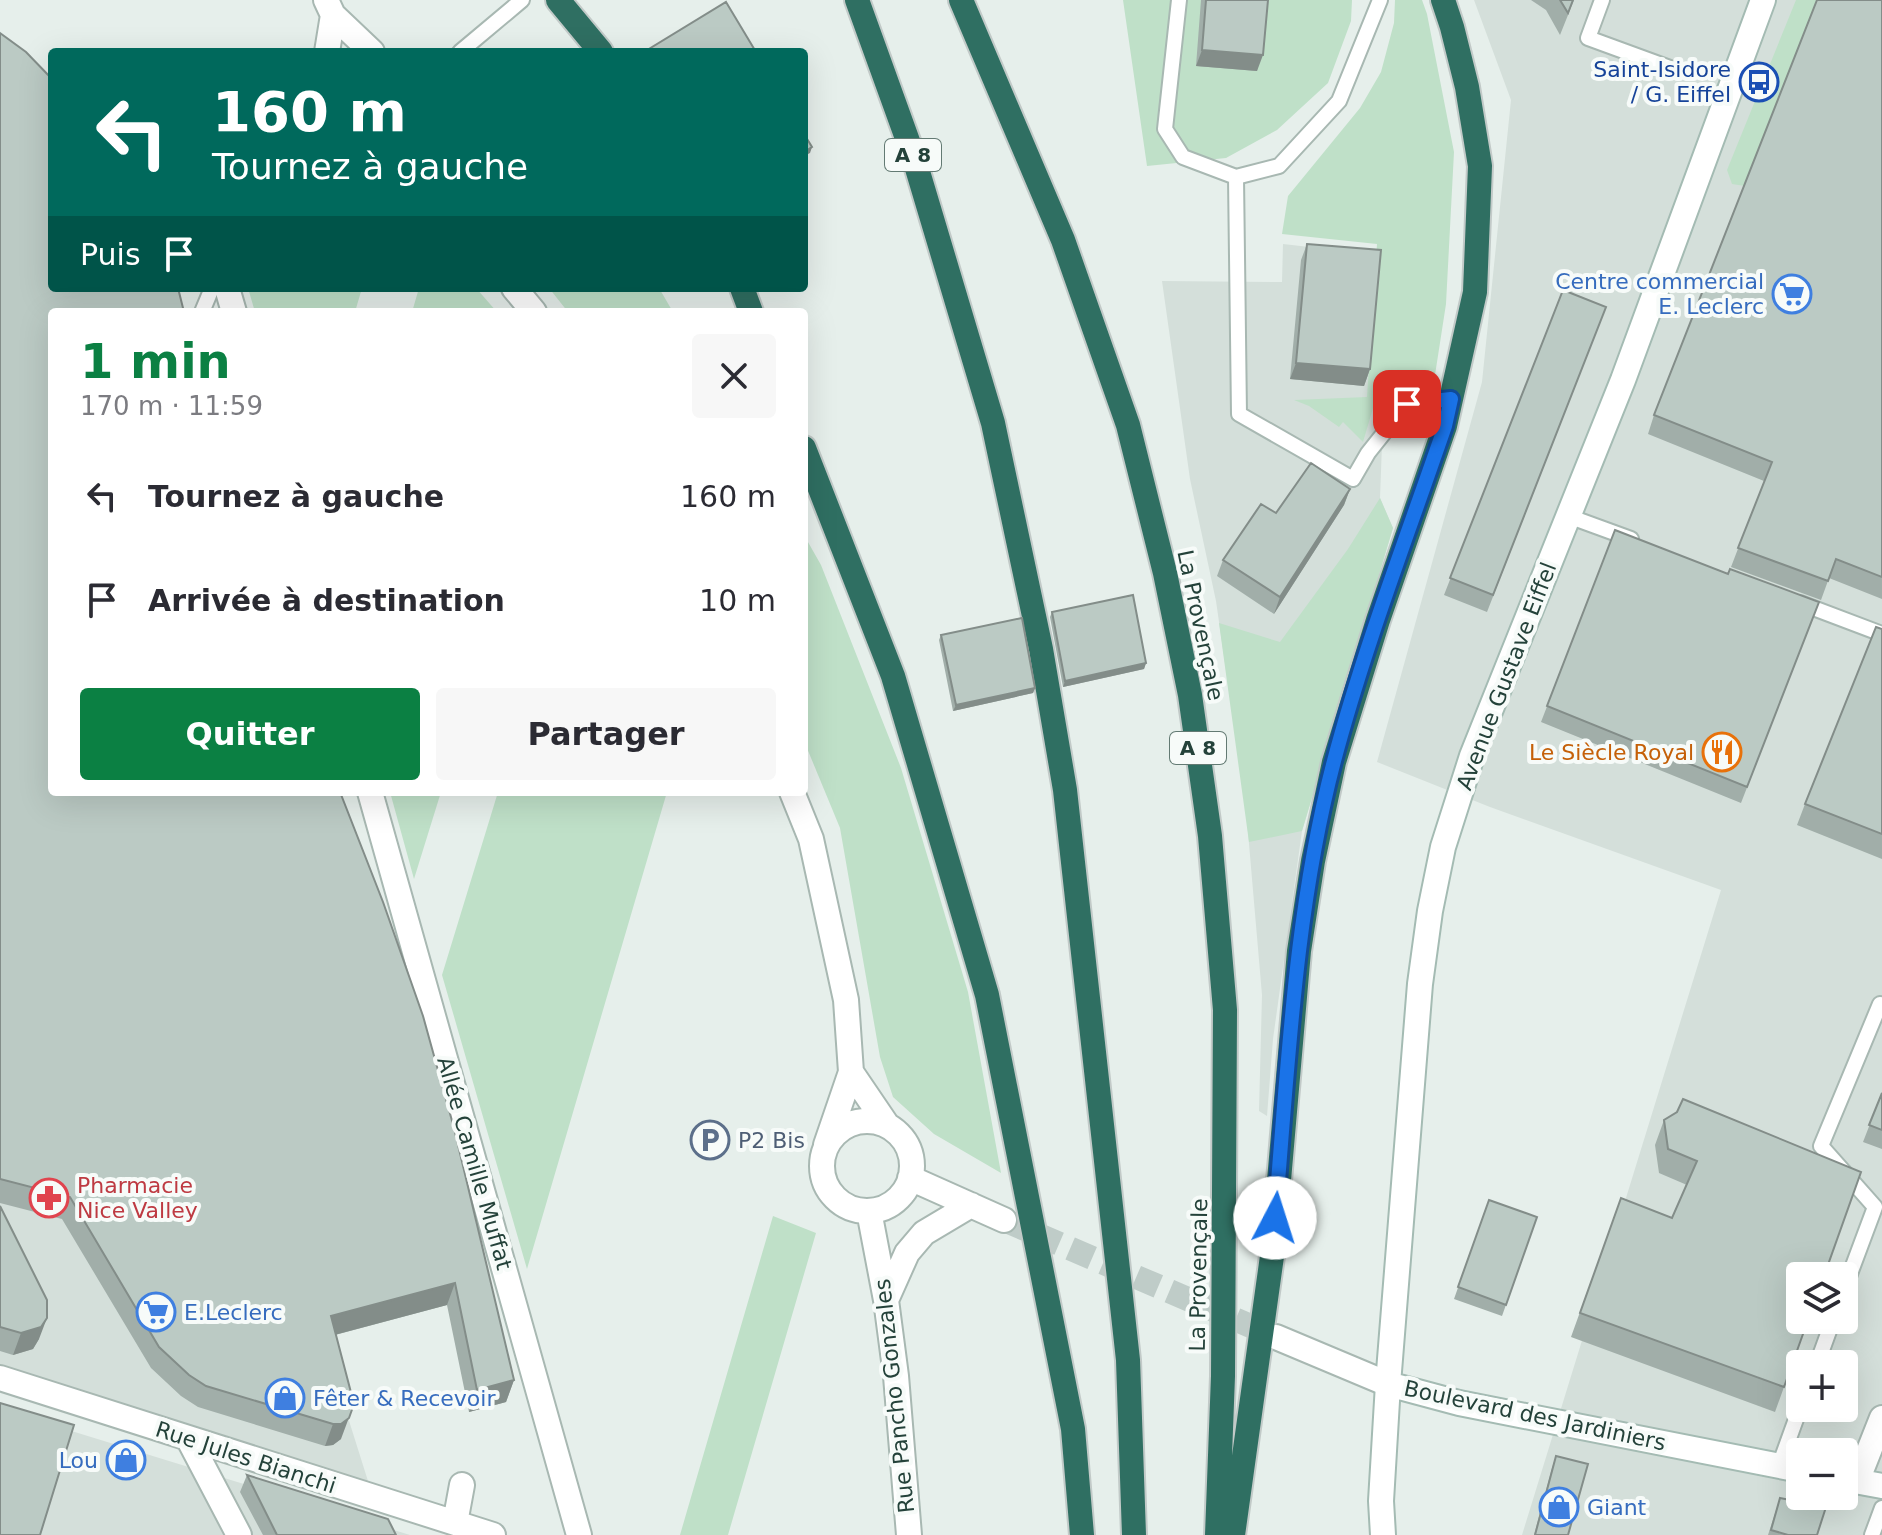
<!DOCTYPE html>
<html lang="fr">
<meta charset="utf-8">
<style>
:root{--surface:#fff;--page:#f7f7f7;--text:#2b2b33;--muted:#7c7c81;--accent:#0b8043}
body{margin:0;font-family:"DejaVu Sans",sans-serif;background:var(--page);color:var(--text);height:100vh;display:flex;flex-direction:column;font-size:30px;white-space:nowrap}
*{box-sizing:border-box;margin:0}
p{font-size:26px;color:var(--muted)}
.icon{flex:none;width:44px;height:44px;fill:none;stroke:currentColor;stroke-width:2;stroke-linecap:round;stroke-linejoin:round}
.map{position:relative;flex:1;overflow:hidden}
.side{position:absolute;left:48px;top:308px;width:760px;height:488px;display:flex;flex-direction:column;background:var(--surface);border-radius:8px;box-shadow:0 8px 32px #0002}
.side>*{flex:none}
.top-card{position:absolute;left:48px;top:48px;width:760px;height:244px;border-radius:8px;box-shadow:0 8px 32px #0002;background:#00695c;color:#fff;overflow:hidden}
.controls{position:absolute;left:1786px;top:1262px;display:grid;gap:16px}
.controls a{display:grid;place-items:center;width:72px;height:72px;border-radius:8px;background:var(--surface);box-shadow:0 8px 32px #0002;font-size:40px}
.pin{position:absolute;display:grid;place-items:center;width:68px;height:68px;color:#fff;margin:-34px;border-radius:16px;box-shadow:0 4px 12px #0006}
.me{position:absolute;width:88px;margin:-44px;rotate:5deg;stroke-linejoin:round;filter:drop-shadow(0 0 6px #0008)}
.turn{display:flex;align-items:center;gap:28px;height:168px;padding:0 32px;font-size:36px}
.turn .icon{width:104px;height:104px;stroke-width:2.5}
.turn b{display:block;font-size:56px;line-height:68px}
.then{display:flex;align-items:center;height:76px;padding:0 32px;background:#0003;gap:16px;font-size:30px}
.round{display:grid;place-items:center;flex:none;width:84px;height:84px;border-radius:8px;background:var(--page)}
.head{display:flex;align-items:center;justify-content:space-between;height:136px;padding:0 32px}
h1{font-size:48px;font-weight:700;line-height:60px;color:var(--accent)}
.primary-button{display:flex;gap:16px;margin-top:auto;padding:16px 32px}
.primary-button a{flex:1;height:92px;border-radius:8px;background:var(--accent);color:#fff;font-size:32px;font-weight:700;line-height:92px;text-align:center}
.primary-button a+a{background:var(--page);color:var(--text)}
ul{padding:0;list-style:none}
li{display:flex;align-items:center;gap:24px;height:104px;padding:0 32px}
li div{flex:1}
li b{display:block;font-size:30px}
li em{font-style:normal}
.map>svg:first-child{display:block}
.built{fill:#d4dfda;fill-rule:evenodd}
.green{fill:#bfe0c8}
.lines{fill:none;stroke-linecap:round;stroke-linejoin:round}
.street-tunnel{stroke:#bfccc8;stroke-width:24;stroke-dasharray:24 12;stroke-linecap:butt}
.lane-casing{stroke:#a8b8b2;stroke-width:18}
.street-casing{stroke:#a8b8b2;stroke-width:28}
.secondary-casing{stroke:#a4bbb3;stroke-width:28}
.highway-casing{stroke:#c2cac8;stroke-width:28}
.lane{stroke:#fff;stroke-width:14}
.street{stroke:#fff;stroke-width:24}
.secondary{stroke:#fff;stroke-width:24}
.highway{stroke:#2f6f62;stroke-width:24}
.wall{fill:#a1aea9}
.shaded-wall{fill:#838d89}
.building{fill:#bbcac4;stroke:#838d89;stroke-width:2}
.route-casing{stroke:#114b97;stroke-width:20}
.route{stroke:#1a73e8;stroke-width:14}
.labels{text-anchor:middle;stroke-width:8;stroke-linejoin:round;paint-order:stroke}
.shield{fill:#f7fbf9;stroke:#637a73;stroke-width:2}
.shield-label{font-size:20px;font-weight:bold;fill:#24423a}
.transit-label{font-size:22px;fill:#164399;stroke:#f7fbf9;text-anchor:end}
.shop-label{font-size:22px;fill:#366cbe;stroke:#f7fbf9;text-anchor:start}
.street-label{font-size:22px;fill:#24423a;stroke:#f7fbf9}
.food-label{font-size:22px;fill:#c56008;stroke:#f7fbf9;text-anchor:end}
.service-label{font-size:22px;fill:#4e5e75;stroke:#f7fbf9;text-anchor:start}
.health-label{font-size:22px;fill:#be3a42;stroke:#f7fbf9;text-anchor:start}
</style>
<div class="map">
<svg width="1882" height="1535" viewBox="0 0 1882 1535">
<rect width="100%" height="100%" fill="#e6efeb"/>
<path class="built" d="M1474 0H1882V1535H1522L1721 890 1490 807 1377 762 1482 382 1511 100ZM1800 1276H1844V1320H1800ZM1800 1364H1844V1408H1800ZM1800 1452H1844V1496H1800Z
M1283 244 1389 256 1380 498 1393 528 1302 831 1273 1039 1267 1116 1259 1111 1262 995 1246 809 1216 601 1190 479 1162 281 1282 282Z
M0 1021 323 1338 373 1497 0 1378Z
M0 1409 410 1535H0Z"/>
<path class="green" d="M1123 0H1352L1351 21 1328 83 1277 130 1226 158 1147 166Z
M1395 0H1422L1427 14 1454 152 1446 304 1435 375 1376 398 1363 442 1343 422 1339 427 1309 406 1294 400 1367 397 1377 244 1282 234 1288 196 1360 108 1381 72 1394 23Z
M1796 0H1817L1745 186 1732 184 1727 170Z
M248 288H362L355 312H255Z
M419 288H476L497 312H412Z
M549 288H659L673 312H568Z
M1380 498 1393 528 1302 831 1249 842 1219 623 1280 642 1348 549Z
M804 535 821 565 901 768 968 992 1001 1173 934 1134 893 1097 880 1057 840 828 804 741Z
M390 792H441L414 879Z
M498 792H667L527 1269 442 975Z
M773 1216 816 1233 728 1535H680Z"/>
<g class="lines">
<path class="street-tunnel" d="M1004 1220 1276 1337"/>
<defs>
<path id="lane" d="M1179 0 1165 129 1183 157 1236 177 1279 166 1339 101 1380 0
M1602 0 1588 38 1670 68
M460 52 522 0
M1236 177 1239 414 1353 479 1368 453 1407 404 1451 399
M202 312 212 288
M1568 516 1631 539
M1800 603 1882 634
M1844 1290 1875 1207 1821 1146 1880 1004
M1817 1364 1833 1320
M1779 1466 1800 1408
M1872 1535 1882 1508"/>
<path id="street" d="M326 0 333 15 372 52
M327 52 333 15
M227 288 234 312
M514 288 534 312
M370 792 579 1535
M792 792 811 839 846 1000 851 1072 826 1145
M851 1072 887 1125
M822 1166a45 45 0 1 1 90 0a45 45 0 1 1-90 0Z
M910 1178 1004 1220
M869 1211 886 1300 896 1376 909 1535
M886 1300 907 1253 924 1233 971 1205
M1276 1337 1388 1384
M0 1378 493 1535
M188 1438 239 1535
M1857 1481 1882 1418
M455 1523 462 1485"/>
<path id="secondary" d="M1388 1384 1459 1403 1800 1470
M1844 1479 1882 1486
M1383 1535 1381 1501 1388 1384 1420 984 1430 911 1443 847 1472 756 1623 380 1763 0"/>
<path id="highway" d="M558 0 601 52
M857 0 913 155 993 423 1041 649 1065 790 1128 1360 1134 1535
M961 0 1063 240 1128 425 1165 573 1190 695 1210 836 1225 1010 1223 1376 1217 1535
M742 288 751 312
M804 448 893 676 987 995 1073 1429 1082 1535
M1233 1535 1273 1249 1299 951 1313 861 1334 762 1378 620 1445 426 1475 292 1480 166 1467 87 1452 27 1443 0"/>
</defs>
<use href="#lane" class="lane-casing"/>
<use href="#street" class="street-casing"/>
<use href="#secondary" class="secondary-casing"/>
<use href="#highway" class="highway-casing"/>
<use href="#lane" class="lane"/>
<use href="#street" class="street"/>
<use href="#secondary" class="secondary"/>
<use href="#highway" class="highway"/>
</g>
<path class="wall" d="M1201 0H1268L1257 71 1196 66Z
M1531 0H1574L1560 35 1546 10Z
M1882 0V599L1829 578 1821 600 1731 567 1764 481 1648 434 1654 415Z
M0 33 52 312 340 792 514 1380 506 1402 469 1412 447 1305 335 1335 341 1439 333 1445 325 1446 198 1407 181 1396 151 1368 62 1219 0 1203Z
M1307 244 1370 369 1364 386 1290 379 1301 260Z
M1563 290 1606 307 1487 612 1444 595Z
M1350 489 1344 505 1274 614 1217 576 1223 560 1276 513Z
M1615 530 1728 574 1819 602 1741 803 1541 722Z
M1052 612 1146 663 1144 669 1063 687 1050 617Z
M1882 629V859L1797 825 1805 804Z
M941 635 1035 688 1033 693 953 711 939 640Z
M1882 1093V1149L1863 1142Z
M1677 1112 1808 1320 1775 1412 1571 1337 1621 1198 1672 1218 1687 1185 1659 1173 1655 1145 1664 1120Z
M1489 1200 1537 1217 1502 1316 1454 1299Z
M0 1206 39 1339 33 1349 13 1355 0 1351Z
M1556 1456 1568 1535H1534L1552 1468Z
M247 1475 396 1535H263L240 1492Z
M1780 1498 1817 1535H1768Z"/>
<path class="shaded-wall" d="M1202 50 1263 55 1257 71 1196 66Z
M812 147 810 153 804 156V152Z
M1296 363 1370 369 1364 386 1290 379Z
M1350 489 1344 505 1274 614 1280 597Z
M1146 663 1144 669 1063 687 1065 681Z
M1035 688 1033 693 953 711 956 705Z
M455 1283 447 1305 323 1338 331 1316Z
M47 1318 39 1339 33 1349 13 1355 21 1333Z
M514 1380 506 1402 469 1412 477 1390Z
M354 1404 341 1439 333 1445 325 1446 333 1424Z"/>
<path class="building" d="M1206 0H1268L1263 55 1202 50Z
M1560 0H1573L1568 13Z
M1817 0H1882V577L1836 559 1828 581 1738 548 1772 462 1654 415Z
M726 2 756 52H644Z
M0 33 26 52 52 79V288H178L184 312H52V792H340L383 902 423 1016 454 1128 514 1380 477 1390 455 1283 331 1316 354 1404 349 1418 341 1424H333L206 1386 189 1375 159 1347 70 1197 0 1179Z
M804 134 812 147 804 152Z
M1307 244 1381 250 1370 369 1296 363Z
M1563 290 1606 307 1493 595 1450 578Z
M1311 463 1350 489 1280 597 1223 560 1261 504 1276 513Z
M1615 530 1728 574 1730 569 1819 602 1747 787 1547 706Z
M1133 595 1146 663 1065 681 1052 612Z
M1022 618 1035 688 956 705 941 635Z
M1876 627 1882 629V834L1805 804Z
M1882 1093V1130L1869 1125Z
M1683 1099 1861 1172 1824 1276H1800V1320H1808L1784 1387 1580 1313 1621 1198 1672 1218 1697 1161 1668 1149 1664 1120 1677 1112Z
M1489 1200 1537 1217 1506 1305 1458 1287Z
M0 1206 47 1300V1318L41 1327 21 1333 0 1327Z
M0 1403 74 1425 40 1535H0Z
M1556 1456 1588 1464 1568 1535H1535Z
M247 1475 388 1519 396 1535H277Z
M1780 1498 1826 1507 1817 1535H1788L1771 1530Z"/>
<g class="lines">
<defs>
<path id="route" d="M1275 1218C1288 1066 1295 909 1334 761 1364 648 1407 537 1445 426L1451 399 1407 404"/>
</defs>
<use href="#route" class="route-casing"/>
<use href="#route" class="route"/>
</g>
<defs>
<symbol id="bus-ring" viewBox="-11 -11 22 22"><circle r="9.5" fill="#f7fbf9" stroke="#1a4fb4" stroke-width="1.5"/><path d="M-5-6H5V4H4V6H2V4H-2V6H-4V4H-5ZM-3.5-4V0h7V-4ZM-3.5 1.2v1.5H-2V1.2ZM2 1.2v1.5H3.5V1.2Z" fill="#1a4fb4"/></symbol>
<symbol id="supermarket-ring" viewBox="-11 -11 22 22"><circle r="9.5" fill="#f7fbf9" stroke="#3f7fe0" stroke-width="1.5"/><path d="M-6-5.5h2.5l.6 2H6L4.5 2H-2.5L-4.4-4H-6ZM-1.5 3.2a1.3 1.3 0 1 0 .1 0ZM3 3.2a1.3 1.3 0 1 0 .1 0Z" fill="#3f7fe0"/></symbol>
<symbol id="restaurant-ring" viewBox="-11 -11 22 22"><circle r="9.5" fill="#f7fbf9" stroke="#e8710a" stroke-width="1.5"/><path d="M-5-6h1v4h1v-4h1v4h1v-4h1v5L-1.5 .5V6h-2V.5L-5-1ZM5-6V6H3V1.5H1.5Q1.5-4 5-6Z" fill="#e8710a"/></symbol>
<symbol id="parking-ring" viewBox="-11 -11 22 22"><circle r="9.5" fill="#f7fbf9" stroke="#5c6f8a" stroke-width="1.5"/><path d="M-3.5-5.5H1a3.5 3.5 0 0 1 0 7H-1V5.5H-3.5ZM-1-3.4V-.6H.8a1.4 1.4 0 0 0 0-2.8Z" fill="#5c6f8a"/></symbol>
<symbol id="pharmacy-ring" viewBox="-11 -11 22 22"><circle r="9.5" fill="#f7fbf9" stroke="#e0444e" stroke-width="1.5"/><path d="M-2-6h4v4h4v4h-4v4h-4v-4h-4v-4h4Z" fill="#e0444e"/></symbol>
<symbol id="shop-ring" viewBox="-11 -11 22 22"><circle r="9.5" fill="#f7fbf9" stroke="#3f7fe0" stroke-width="1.5"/><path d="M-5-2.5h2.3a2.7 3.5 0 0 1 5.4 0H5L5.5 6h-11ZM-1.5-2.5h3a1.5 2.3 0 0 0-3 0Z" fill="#3f7fe0"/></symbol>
</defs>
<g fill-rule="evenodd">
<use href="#bus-ring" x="1737" y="60" width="44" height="44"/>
<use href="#supermarket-ring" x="1770" y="272" width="44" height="44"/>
<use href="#restaurant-ring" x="1700" y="730" width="44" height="44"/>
<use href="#parking-ring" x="688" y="1118" width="44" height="44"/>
<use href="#pharmacy-ring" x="27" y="1176" width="44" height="44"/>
<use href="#supermarket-ring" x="134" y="1290" width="44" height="44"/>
<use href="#shop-ring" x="263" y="1376" width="44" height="44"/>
<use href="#shop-ring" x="104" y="1438" width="44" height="44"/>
<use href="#shop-ring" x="1537" y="1485" width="44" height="44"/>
</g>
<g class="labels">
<g class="shield">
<rect x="885" y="139" width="56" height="32" rx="6"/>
<rect x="1170" y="732" width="56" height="32" rx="6"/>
</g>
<g class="shield-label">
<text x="913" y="162">A 8</text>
<text x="1198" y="755">A 8</text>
</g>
<g class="transit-label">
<text x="1731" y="77">Saint-Isidore<tspan x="1731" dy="25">/ G. Eiffel</tspan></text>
</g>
<g class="shop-label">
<text x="1764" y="289" text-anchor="end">Centre commercial<tspan x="1764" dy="25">E. Leclerc</tspan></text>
<text x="184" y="1320">E.Leclerc</text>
<text x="313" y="1406">Fêter &amp; Recevoir</text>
<text x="98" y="1468" text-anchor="end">Lou</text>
<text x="1587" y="1515">Giant</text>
</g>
<g class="street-label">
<text transform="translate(1201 625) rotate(78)" y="8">La Provençale</text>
<text transform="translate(1506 676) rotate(-69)" y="8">Avenue Gustave Eiffel</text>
<text transform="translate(475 1163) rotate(74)" y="8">Allée Camille Muffat</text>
<text transform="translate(1198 1275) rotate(-89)" y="8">La Provençale</text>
<text transform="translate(894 1396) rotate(-96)" y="8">Rue Pancho Gonzales</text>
<text transform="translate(1535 1415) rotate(12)" y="8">Boulevard des Jardiniers</text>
<text transform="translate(246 1457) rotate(18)" y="8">Rue Jules Bianchi</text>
</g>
<g class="food-label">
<text x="1694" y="760">Le Siècle Royal</text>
</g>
<g class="service-label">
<text x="738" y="1148">P2 Bis</text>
</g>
<g class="health-label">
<text x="77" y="1193">Pharmacie<tspan x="77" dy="25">Nice Valley</tspan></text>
</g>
</g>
</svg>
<div class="controls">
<a><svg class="icon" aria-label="layers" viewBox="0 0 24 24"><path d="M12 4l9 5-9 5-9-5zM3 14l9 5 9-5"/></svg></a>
<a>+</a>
<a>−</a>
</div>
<div class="pin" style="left:1407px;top:404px;background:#d93025"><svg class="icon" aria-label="arrive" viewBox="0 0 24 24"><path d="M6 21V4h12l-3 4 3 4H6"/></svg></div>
<svg class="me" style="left:1275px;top:1218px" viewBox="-20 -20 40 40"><circle r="19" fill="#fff"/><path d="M0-13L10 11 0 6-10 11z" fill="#1a73e8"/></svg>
<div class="top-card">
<div class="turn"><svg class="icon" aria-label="left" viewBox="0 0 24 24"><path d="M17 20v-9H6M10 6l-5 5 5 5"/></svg><div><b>160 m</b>Tournez à gauche</div></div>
<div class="then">Puis<svg class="icon" aria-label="arrive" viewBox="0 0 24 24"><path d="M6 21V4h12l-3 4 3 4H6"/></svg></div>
</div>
<section class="side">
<div class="head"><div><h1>1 min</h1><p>170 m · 11:59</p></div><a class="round"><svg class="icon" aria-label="close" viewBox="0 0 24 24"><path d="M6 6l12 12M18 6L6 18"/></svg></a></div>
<ul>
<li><svg class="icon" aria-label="left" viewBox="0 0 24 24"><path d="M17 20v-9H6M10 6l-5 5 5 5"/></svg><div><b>Tournez à gauche</b></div><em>160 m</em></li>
<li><svg class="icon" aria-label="arrive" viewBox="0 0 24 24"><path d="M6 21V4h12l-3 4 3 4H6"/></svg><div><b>Arrivée à destination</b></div><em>10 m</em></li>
</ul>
<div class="primary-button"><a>Quitter</a><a>Partager</a></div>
</section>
</div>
